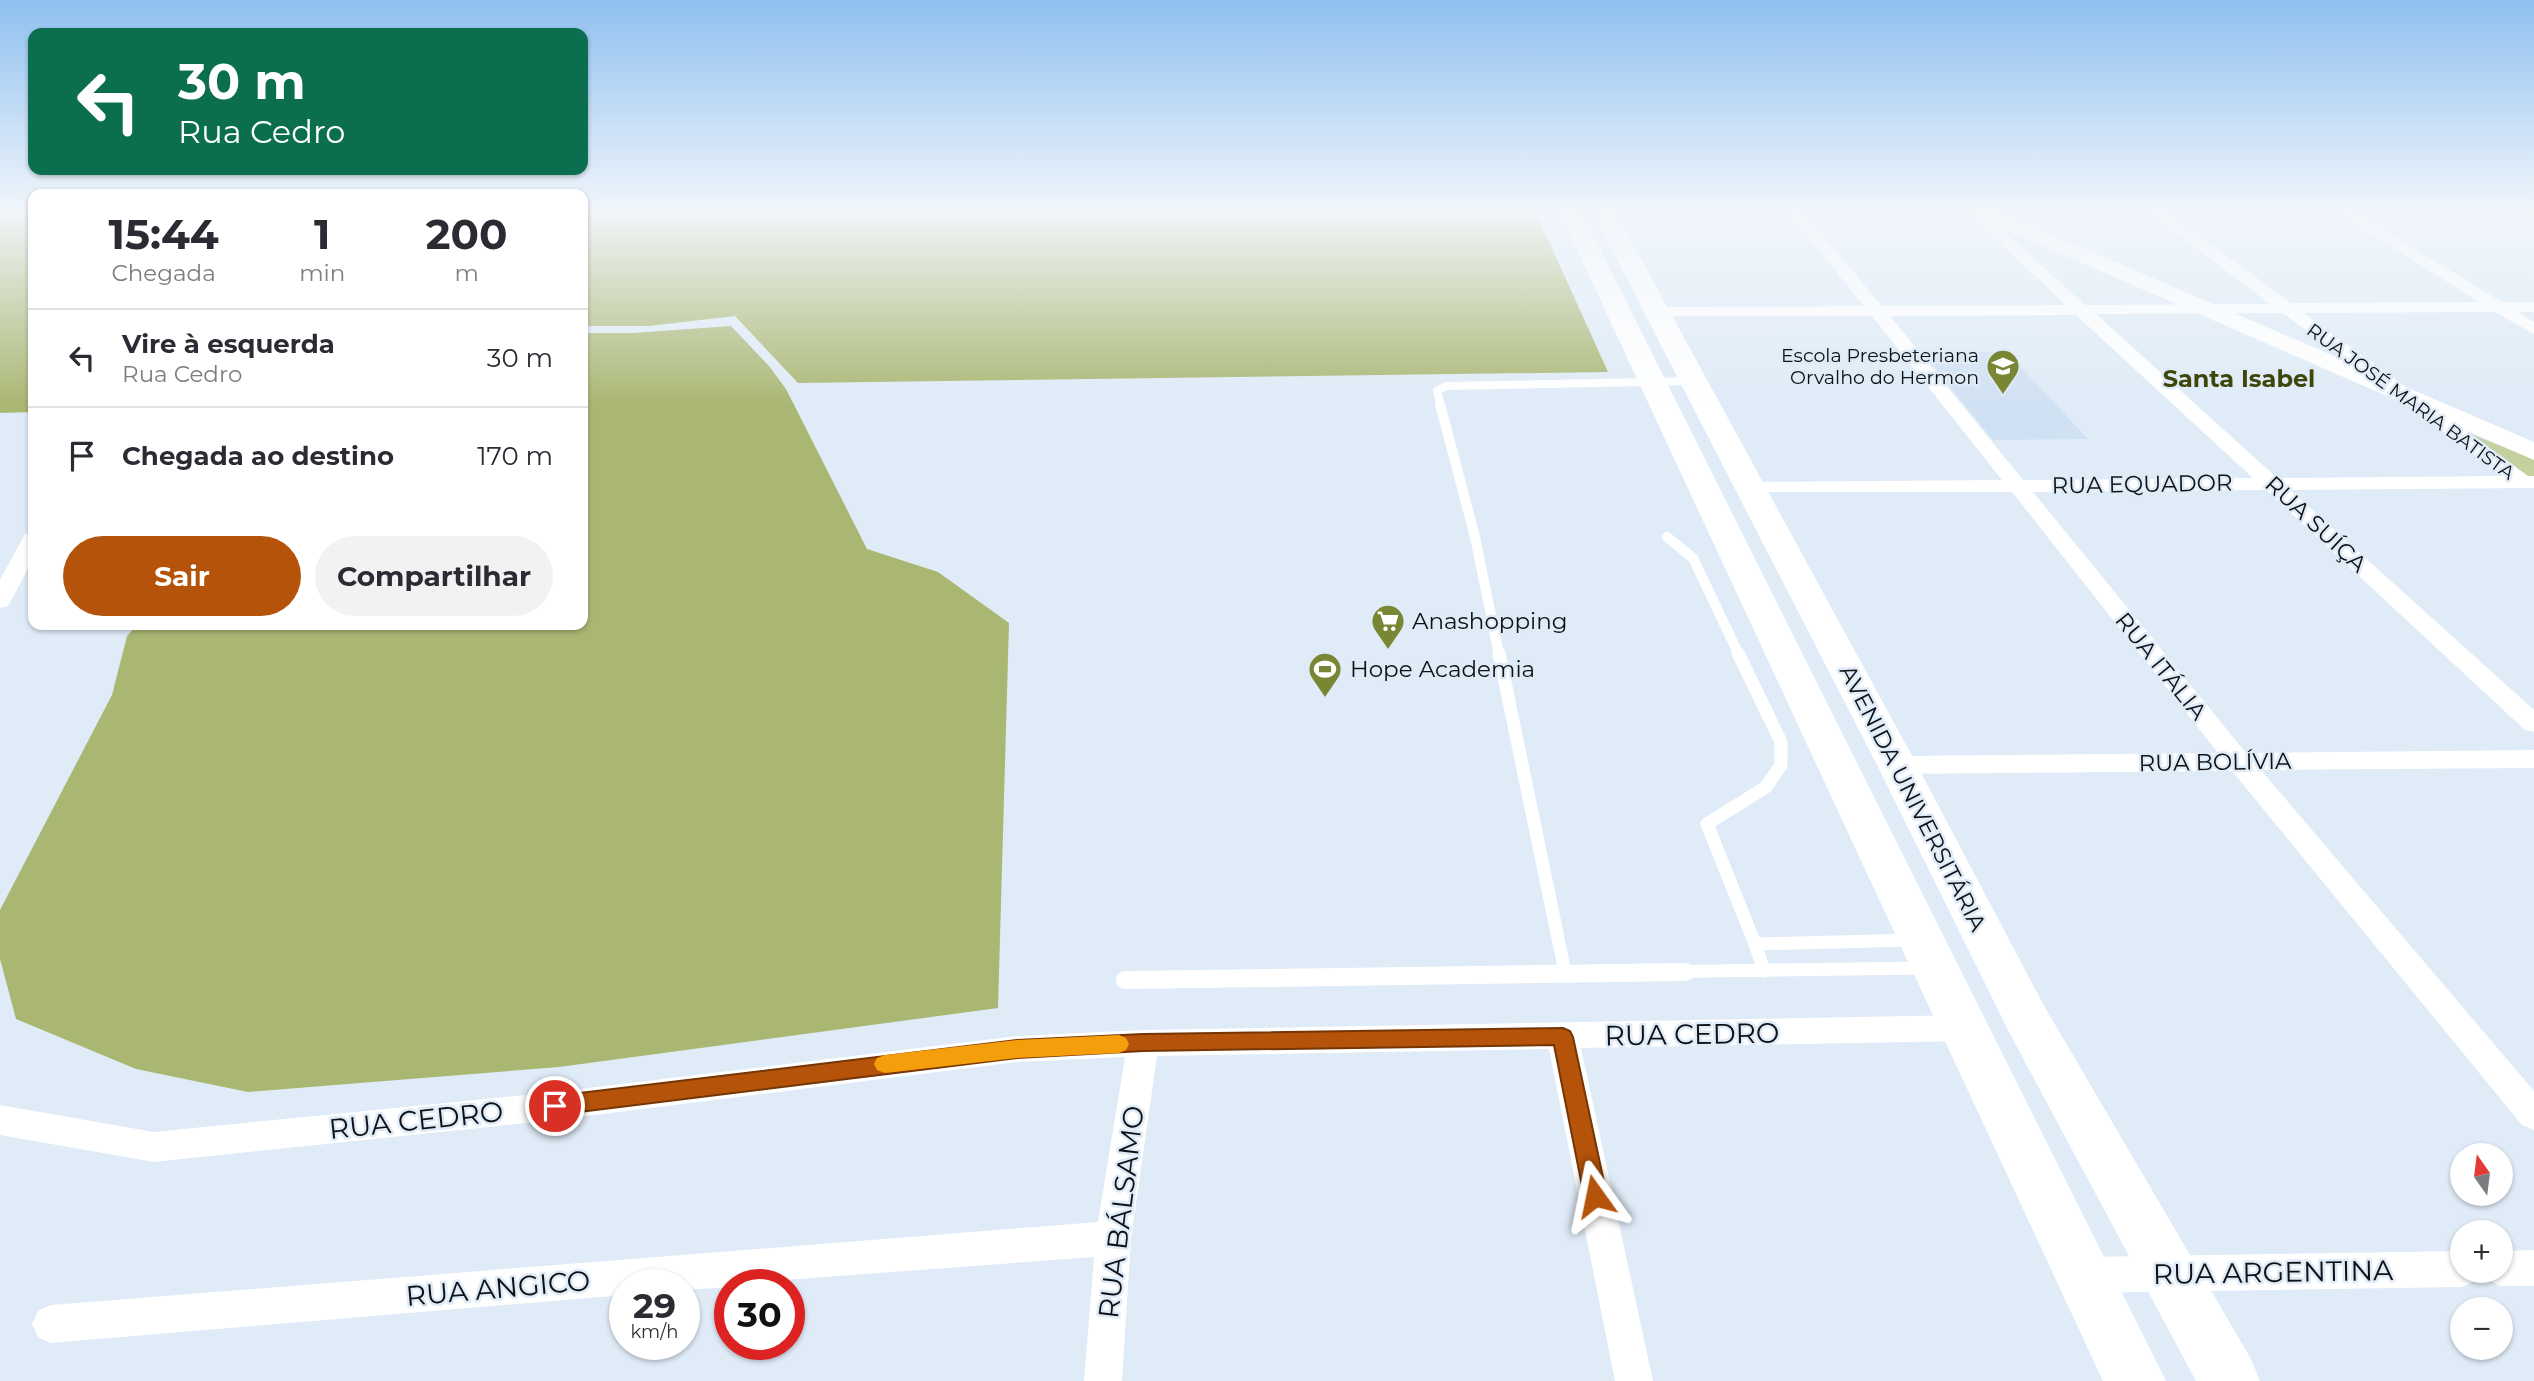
<!DOCTYPE html>
<html lang="pt">
<meta charset="utf-8">
<style>
:root{--surface:#fff;--page:#f2f2f3;--text:#2b2b33;--muted:#7c7c81;--line:#e1e1e2;--accent:#b45309}
body{margin:0;font-family:Montserrat,sans-serif;background:var(--page);color:var(--text);height:100vh;display:flex;flex-direction:column;font-size:26px;white-space:nowrap}
*{box-sizing:border-box;margin:0}
p{font-size:23px;color:var(--muted)}
.icon{flex:none;width:38px;height:38px;fill:none;stroke:currentColor;stroke-width:2;stroke-linecap:round;stroke-linejoin:round}
.map{position:relative;flex:1;overflow:hidden}
.side{position:absolute;left:28px;top:189px;width:560px;height:441px;display:flex;flex-direction:column;background:var(--surface);border-radius:14px;box-shadow:0 2px 5px #0004}
.side>*{flex:none}
.banner{position:absolute;left:28px;top:28px;width:560px;height:147px;border-radius:14px;box-shadow:0 2px 5px #0004;background:#0b6e4f;color:#fff;overflow:hidden}
.needle{width:46px;rotate:346deg}
.buttons{position:absolute;left:2450px;top:1143px;display:grid;gap:14px}
.buttons a{display:grid;place-items:center;width:63px;height:63px;border-radius:50%;background:var(--surface);box-shadow:0 2px 5px #0004;font-size:35px}
.speed{position:absolute;left:609px;top:1269px;display:flex;gap:14px;font-size:35px;font-weight:700;text-align:center}
.speed>*{display:grid;place-content:center;width:91px;height:91px;border-radius:50%;background:var(--surface);box-shadow:0 2px 5px #0004;line-height:1}
.speed small{font-size:18px;font-weight:400}
.speed .limit{border:10px solid #d22;background:#fff;color:#111}
.pin{position:absolute;display:grid;place-items:center;width:60px;height:60px;color:#fff;margin:-30px;border:4px solid #fff;border-radius:50%;box-shadow:0 2px 7px #0007}
.me{position:absolute;width:77px;margin:-38px;rotate:348deg;stroke-linejoin:round;filter:drop-shadow(0 0 5px #0008)}
.turn{display:flex;align-items:center;gap:24px;height:147px;padding:0 35px;font-size:32px}
.turn .icon{width:91px;height:91px;stroke-width:2.5}
.turn b{display:block;font-size:49px;line-height:60px}
.eta{display:flex;justify-content:space-evenly;align-items:center;height:119px;text-align:center}
.eta b{font-size:42px;font-weight:700;line-height:49px}
.action{display:flex;gap:14px;margin-top:auto;padding:14px 35px}
.action a{flex:1;height:80px;border-radius:42px;background:var(--accent);color:#fff;font-size:28px;font-weight:700;line-height:80px;text-align:center}
.action a+a{background:var(--page);color:var(--text)}
ul{padding:0;list-style:none}
li{display:flex;align-items:center;gap:21px;height:98px;padding:0 35px;border-top:2px solid var(--line)}
li div{flex:1}
li b{display:block;font-size:26px}
li em{font-style:normal}
.map>svg:first-child{display:block}
.built{fill:#d0e1f3}
.green{fill:#c5d09f}
.forest{fill:#aab773}
.lines{fill:none;stroke-linecap:round;stroke-linejoin:round}
.lane-far3{stroke:#fff;stroke-width:8}
.lane-far2{stroke:#fff;stroke-width:10}
.lane-far1{stroke:#fff;stroke-width:13}
.lane{stroke:#fff;stroke-width:18}
.street{fill:#fff;fill-rule:evenodd}
.secondary{fill:#fff;fill-rule:evenodd}
.primary{fill:#fff;fill-rule:evenodd}
.route{fill:#b45309;stroke:#753606;stroke-width:2}
.slow{fill:#f59e0b}
.labels{text-anchor:middle;stroke-width:5;stroke-linejoin:round;paint-order:stroke}
.far-poi-label{font-size:19px;fill:#0e1115;stroke:#dfebf7;text-anchor:end}
.far-street-label{font-size:19px;fill:#0e1115;stroke:#dfebf7}
.street-label{font-size:23px;fill:#0e1115;stroke:#dfebf7}
.poi-label{font-size:23px;fill:#0e1115;stroke:#dfebf7;text-anchor:start}
.far-district-label{font-size:24px;font-weight:bold;fill:#3e460a;stroke:#dfebf7}
.near-street-label{font-size:28px;fill:#0e1115;stroke:#dfebf7}
</style>
<div class="map">
<svg width="2534" height="1381" viewBox="0 0 2534 1381">
<rect width="100%" height="100%" fill="#dfebf7"/>
<path class="built" d="M1922 352H2007L2088 439 1993 440Z"/>
<path class="green" d="M2455 428 2534 459V477L2519 478Z"/>
<path class="forest" d="M0 211H33V412L0 413Z
M583 211H1535L1608 372 798 383 735 316 649 326H583Z
M731 326 769 366 786 389 867 549 938 572 1009 623 998 1008 559 1067 248 1092 136 1069 16 1019 0 959V910L112 695 127 636 137 625H583V333H632Z"/>
<g class="lines">
<path class="lane-far3" d="M1441 406 1437 391 1446 386 1694 381"/>
<path class="lane-far2" d="M1440 404 1475 537 1499 655
M1667 537 1693 558 1739 655"/>
<path class="lane-far1" d="M1499 653 1565 972
M1738 653 1781 742V765L1766 787 1707 824 1755 944 1913 940
M1755 944 1764 971
M1569 973 1926 968"/>
<path class="lane" d="M1125 980 1686 972"/>
<path class="street" d="M1787 211H1802L1882 306 2066 305 1966 211H1982L2085 305 2270 304 2147 211H2164L2291 303 2479 302 2335 211H2353L2502 302H2534V312H2518L2534 322V334L2495 312 2304 313 2528 476H2534V488L2290 490 2534 710V732L2525 730 2266 490 2033 492 2246 753 2534 750V768L2261 770 2534 1091V1130L2522 1125 2232 771 1897 774 1888 771 1884 765 1888 759 1897 756 2218 753 2012 492H1743L1740 488 1743 484 1750 482 2002 480 1872 316H1651L1649 312 1651 308 1657 307 1864 306ZM2283 313 2503 476 2277 478 2096 314ZM2076 315 2253 478 2023 480 1890 316Z
M33 533V559L11 601 8 606 0 608V580L25 534Z
M1965 1015 1976 1019 1981 1028 1976 1037 1965 1041 1581 1048 1653 1381H1615L1549 1049 1157 1056 1131 1238 1122 1381H1084L1094 1257 730 1284V1287L684 1290V1284H625V1295L51 1343 38 1337 32 1324 38 1311 51 1305 1098 1222 1125 1057 1017 1062 555 1120 154 1162 0 1135V1105L154 1132 555 1092 1017 1036 1143 1030Z
M2534 1250V1286H2501L2488 1280 2484 1270H2501V1251Z
M2462 1251V1270H2480L2475 1281 2462 1287 2084 1293 2071 1288 2066 1275 2071 1262 2084 1257Z"/>
<path class="secondary" d="M1969 211H1997L2534 442V460L1972 215Z"/>
<path class="primary" d="M1559 211H1581L2166 1381H2103Z
M1592 211H1615L1917 765 2043 1004 2251 1359 2260 1381H2196L2009 1032 1877 765Z"/>
</g>
<linearGradient id="sky" x2="0" y2="1"><stop stop-color="#8fc0f0"/><stop offset="0.52" stop-color="#f1f6fb"/><stop offset="1" stop-color="#f1f6fb" stop-opacity="0"/></linearGradient>
<rect width="2534" height="405" fill="url(#sky)"/>
<path class="route" d="M1563 1028 1570 1031 1573 1037 1607 1196 1604 1203 1595 1206 1587 1203 1584 1196 1554 1045 1143 1051 1017 1058 555 1115 548 1112 544 1106 548 1099 555 1096 1017 1040 1143 1034Z"/>
<path class="slow" d="M1119 1035 1126 1038 1129 1044 1126 1050 1119 1053 1017 1058 885 1073 877 1070 874 1064 877 1058 885 1055 1017 1040Z"/>
<defs>
<symbol id="school-pin" viewBox="-11 -11 22 30"><path d="M0 17L-7.5 6A9.5 9.5 0 1 1 7.5 6Z" fill="#798634" stroke="#dfebf7"/><path d="M0-5L7-2L0 1L-7-2ZM-4 1L0 2.5L4 1V4Q0 6-4 4Z" fill="#fff"/></symbol>
<symbol id="supermarket-pin" viewBox="-11 -11 22 30"><path d="M0 17L-7.5 6A9.5 9.5 0 1 1 7.5 6Z" fill="#798634" stroke="#dfebf7"/><path d="M-6-5.5h2.5l.6 2H6L4.5 2H-2.5L-4.4-4H-6ZM-1.5 3.2a1.3 1.3 0 1 0 .1 0ZM3 3.2a1.3 1.3 0 1 0 .1 0Z" fill="#fff"/></symbol>
<symbol id="stadium-pin" viewBox="-11 -11 22 30"><path d="M0 17L-7.5 6A9.5 9.5 0 1 1 7.5 6Z" fill="#798634" stroke="#dfebf7"/><path d="M0-5a6.5 5 0 1 0 0 10a6.5 5 0 1 0 0-10ZM-3.5-1.8h7v3.6h-7Z" fill="#fff"/></symbol>
</defs>
<g fill-rule="evenodd">
<use href="#school-pin" x="1984" y="347" width="38" height="52"/>
<use href="#supermarket-pin" x="1369" y="602" width="38" height="52"/>
<use href="#stadium-pin" x="1306" y="650" width="38" height="52"/>
</g>
<g class="labels">
<g class="far-poi-label">
<text x="1979" y="362">Escola Presbeteriana<tspan x="1979" dy="22">Orvalho do Hermon</tspan></text>
</g>
<g class="far-street-label">
<text transform="translate(2411 401) rotate(36)" y="7">RUA JOSÉ MARIA BATISTA</text>
</g>
<g class="street-label">
<text transform="translate(2142 484) rotate(-1)" y="8">RUA EQUADOR</text>
<text transform="translate(2316 524) rotate(43)" y="8">RUA SUÍÇA</text>
<text transform="translate(2161 666) rotate(51)" y="8">RUA ITÁLIA</text>
<text transform="translate(2215 762) rotate(-1)" y="8">RUA BOLÍVIA</text>
<text transform="translate(1913 798) rotate(63)" y="8">AVENIDA UNIVERSITÁRIA</text>
</g>
<g class="poi-label">
<text x="1412" y="629">Anashopping</text>
<text x="1350" y="677">Hope Academia</text>
</g>
<g class="far-district-label">
<text x="2239" y="387">Santa Isabel</text>
</g>
<g class="near-street-label">
<text transform="translate(1692 1034) rotate(-1)" y="10">RUA CEDRO</text>
<text transform="translate(416 1120) rotate(-6)" y="10">RUA CEDRO</text>
<text transform="translate(1121 1212) rotate(-83)" y="10">RUA BÁLSAMO</text>
<text transform="translate(2273 1272) rotate(-1)" y="10">RUA ARGENTINA</text>
<text transform="translate(498 1288) rotate(-5)" y="10">RUA ANGICO</text>
</g>
</g>
</svg>
<div class="buttons">
<a><svg class="needle" viewBox="-14 -14 28 28"><path d="M0-13l5 13h-10z" fill="#e53935"/><path d="M0 13l5-13h-10z" fill="#7c7c81"/></svg></a>
<a>+</a>
<a>−</a>
</div>
<div class="speed"><div>29<small>km/h</small></div><div class="limit">30</div></div>
<div class="pin" style="left:555px;top:1106px;background:#d93025"><svg class="icon" aria-label="arrive" viewBox="0 0 24 24"><path d="M6 21V4h12l-3 4 3 4H6"/></svg></div>
<svg class="me" style="left:1595px;top:1196px" viewBox="-20 -20 40 40"><path d="M0-17L14 15 0 8-14 15z" fill="#b45309" stroke="#fff" stroke-width="4"/></svg>
<div class="banner">
<div class="turn"><svg class="icon" aria-label="left" viewBox="0 0 24 24"><path d="M17 20v-9H6M10 6l-5 5 5 5"/></svg><div><b>30 m</b>Rua Cedro</div></div>
</div>
<section class="side">
<div class="eta">
<div><b>15:44</b><p>Chegada</p></div>
<div><b>1</b><p>min</p></div>
<div><b>200</b><p>m</p></div>
</div>
<ul>
<li><svg class="icon" aria-label="left" viewBox="0 0 24 24"><path d="M17 20v-9H6M10 6l-5 5 5 5"/></svg><div><b>Vire à esquerda</b><p>Rua Cedro</p></div><em>30 m</em></li>
<li><svg class="icon" aria-label="arrive" viewBox="0 0 24 24"><path d="M6 21V4h12l-3 4 3 4H6"/></svg><div><b>Chegada ao destino</b></div><em>170 m</em></li>
</ul>
<div class="action"><a>Sair</a><a>Compartilhar</a></div>
</section>
</div>
